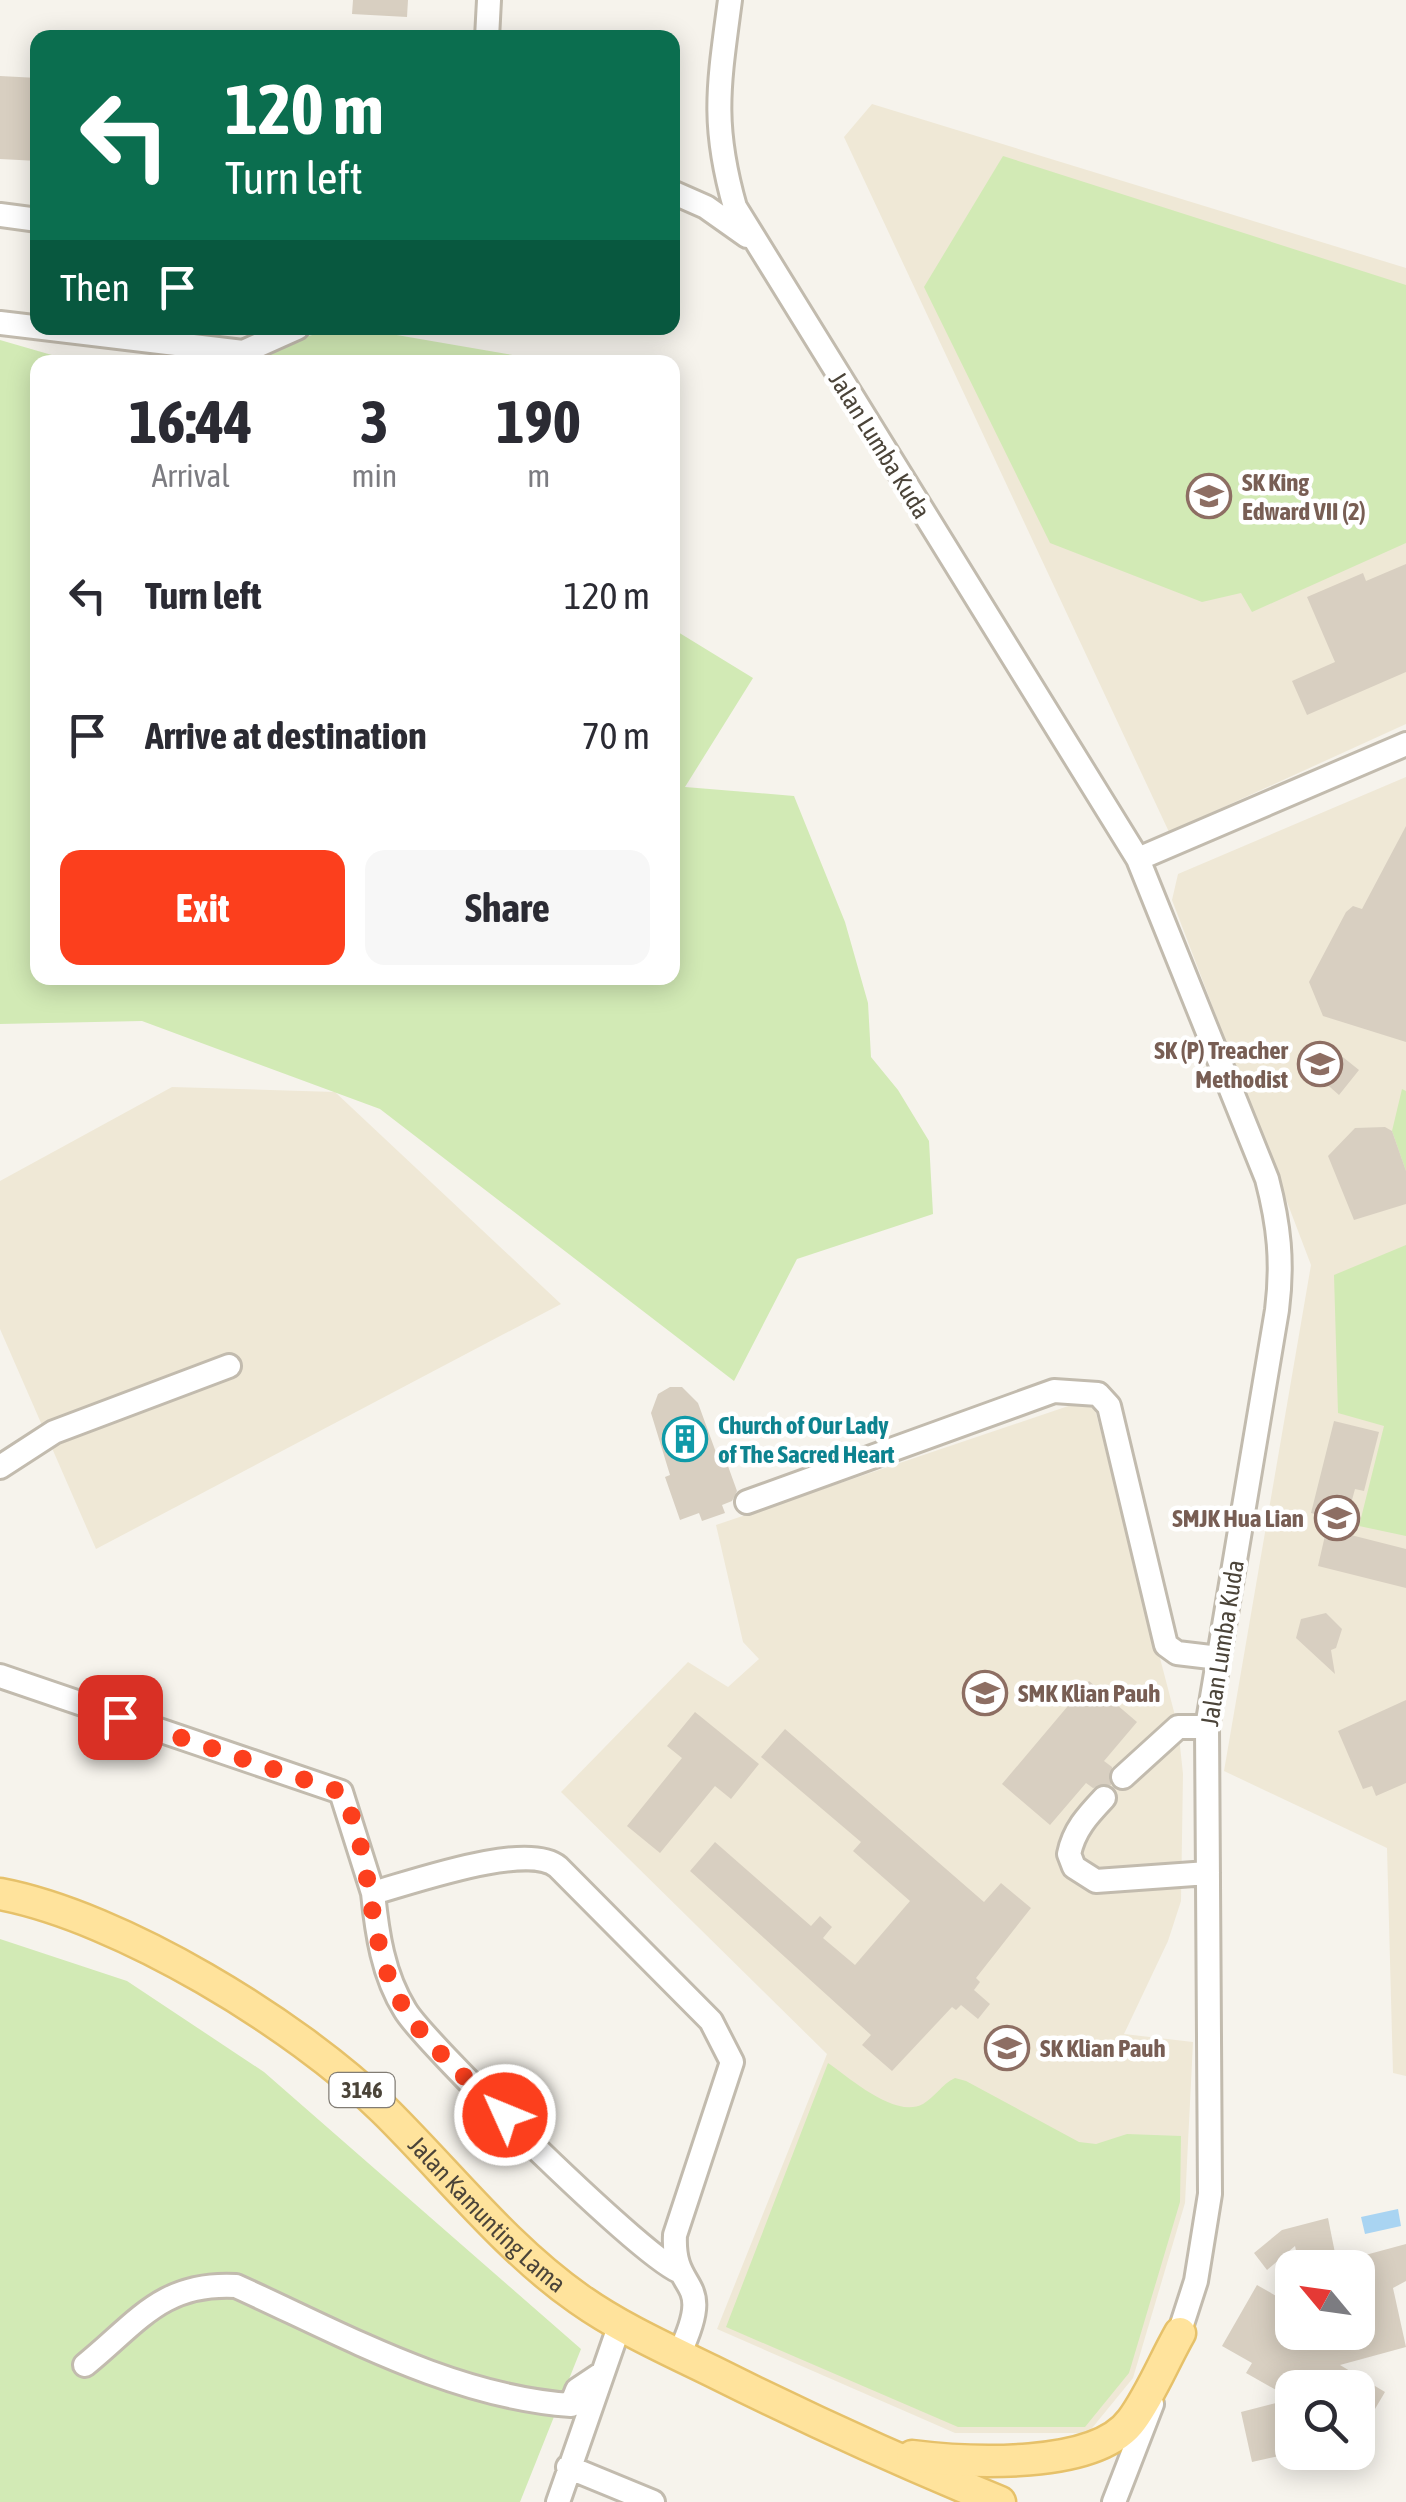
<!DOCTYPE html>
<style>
:root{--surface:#fff;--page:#f7f7f7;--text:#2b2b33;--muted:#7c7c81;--accent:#fc3f1d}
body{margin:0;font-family:"Asap Condensed",sans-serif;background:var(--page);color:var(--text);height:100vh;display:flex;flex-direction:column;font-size:38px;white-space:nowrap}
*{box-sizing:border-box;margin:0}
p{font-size:32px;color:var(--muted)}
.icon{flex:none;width:55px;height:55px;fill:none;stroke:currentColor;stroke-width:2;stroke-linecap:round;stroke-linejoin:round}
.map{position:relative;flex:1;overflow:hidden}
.sheet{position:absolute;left:30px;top:355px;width:650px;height:630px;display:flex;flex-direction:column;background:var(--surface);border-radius:20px;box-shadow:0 5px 25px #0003}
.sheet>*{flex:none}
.guide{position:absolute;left:30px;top:30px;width:650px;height:305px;border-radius:20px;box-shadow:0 5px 25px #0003;background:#0b6e4f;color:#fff;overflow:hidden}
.needle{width:65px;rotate:299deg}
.controls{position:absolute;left:1275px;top:2250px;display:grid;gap:20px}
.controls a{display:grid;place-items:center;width:100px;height:100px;border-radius:20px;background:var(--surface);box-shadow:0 5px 25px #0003;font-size:50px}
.pin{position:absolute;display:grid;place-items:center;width:85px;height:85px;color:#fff;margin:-42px;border-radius:20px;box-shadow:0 5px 15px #0006}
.me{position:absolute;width:110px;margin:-55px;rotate:314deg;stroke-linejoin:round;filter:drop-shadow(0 0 8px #0008)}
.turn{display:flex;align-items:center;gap:35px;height:210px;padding:0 30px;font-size:45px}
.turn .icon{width:130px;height:130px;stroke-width:2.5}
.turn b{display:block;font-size:70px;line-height:85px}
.then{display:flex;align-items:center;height:95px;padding:0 30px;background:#0003;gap:20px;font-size:38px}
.eta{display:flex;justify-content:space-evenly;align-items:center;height:170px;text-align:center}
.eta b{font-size:60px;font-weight:700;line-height:70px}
.cta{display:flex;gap:20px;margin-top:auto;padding:20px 30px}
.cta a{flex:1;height:115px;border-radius:20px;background:var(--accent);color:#fff;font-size:40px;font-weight:700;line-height:115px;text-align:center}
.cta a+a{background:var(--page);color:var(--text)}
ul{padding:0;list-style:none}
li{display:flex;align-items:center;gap:30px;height:140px;padding:0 30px}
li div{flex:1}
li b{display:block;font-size:38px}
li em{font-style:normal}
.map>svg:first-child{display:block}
.education{fill:#efe8d6}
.green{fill:#d2eab5}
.water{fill:#a9d4f2}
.building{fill:#d8cfc1}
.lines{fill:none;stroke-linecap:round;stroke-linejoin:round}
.minor-casing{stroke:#c2bbae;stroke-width:28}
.major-casing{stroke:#e6c16a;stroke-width:35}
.minor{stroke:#fff;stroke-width:22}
.major{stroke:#ffe39c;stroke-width:30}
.route{stroke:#fc3f1d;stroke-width:18;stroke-dasharray:0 32.4}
.labels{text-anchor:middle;stroke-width:9;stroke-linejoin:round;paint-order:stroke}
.shield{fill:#fff;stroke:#817c74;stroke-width:2.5}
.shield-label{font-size:22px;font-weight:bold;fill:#4b4439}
.street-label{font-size:25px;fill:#4b4439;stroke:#fff}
.education-label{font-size:25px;font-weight:bold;fill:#785e54;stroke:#fff;text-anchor:start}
.culture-label{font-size:25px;font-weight:bold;fill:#0d838f;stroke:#fff;text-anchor:start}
</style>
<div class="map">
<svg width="1406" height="2502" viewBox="0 0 1406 2502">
<rect width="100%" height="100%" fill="#f6f3ec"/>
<path class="education" d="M872 104 1406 268V724L1169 832 844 137Z
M1406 777V2076L1393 2073 1387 1848 1224 1771 1311 1265 1172 900 1178 874Z
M172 1087 335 1092 561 1304 96 1549 0 1329V1181Z
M1092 1398 1178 1727 1183 1774 1181 1901 1168 1941 1124 2034 1193 2042 1185 2203 1133 2378 1088 2433H955L717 2329 827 2054 561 1792 688 1662 728 1687 759 1659 743 1642 716 1525Z"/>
<path class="green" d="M1003 156 1406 285V543L1252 612 1241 593 1202 602 1050 543 924 287Z
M339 328H356L553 362H209Z
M0 340 76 362H38V978H672L673 629 753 678 685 787 794 796 845 922 868 1003 871 1057 898 1090 929 1141 933 1214 797 1259 734 1381 380 1109 142 1021 0 1024Z
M1402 1089 1406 1091V1171L1392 1131Z
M1406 1245V1536L1359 1526 1384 1426 1338 1413 1334 1275Z
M0 1939 127 1981 264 2072 581 2349 520 2502H0Z
M828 2063C850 2078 895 2119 923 2104 935 2097 942 2084 955 2078L966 2081 1079 2142 1096 2144 1127 2134 1181 2136 1180 2202 1129 2373 1085 2427H958L726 2327Z"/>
<path class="water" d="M1398 2209 1401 2226 1365 2234 1361 2217Z"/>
<path class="building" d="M353 0H408L407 17 352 14Z
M0 76 38 78V161L0 159Z
M1406 564V672L1307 715 1292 681 1335 662 1307 597 1363 573 1366 581Z
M1406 826V1042L1323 1016 1309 982 1346 912 1353 906 1362 909Z
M1334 1050 1359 1070 1339 1095 1314 1073Z
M1385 1127 1392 1131 1406 1171V1204L1354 1220 1328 1156 1355 1128Z
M670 1387H682L698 1403 718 1458 724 1455 737 1491 732 1501 722 1505 725 1513 702 1521 699 1513 680 1520 665 1477 670 1475 651 1413 658 1394Z
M1334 1421 1379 1432 1364 1491 1355 1489 1343 1533 1406 1549V1588L1318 1566 1329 1518 1311 1513Z
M1326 1613 1342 1629 1336 1648 1331 1650 1335 1674 1296 1638 1301 1619Z
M1089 1681 1137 1722 1104 1761 1112 1767 1111 1785 1093 1788 1086 1783 1050 1825 1002 1784Z
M1406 1700V1783L1376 1796 1372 1786 1363 1789 1338 1731Z
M695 1712 759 1764 731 1799 715 1786 660 1853 627 1826 682 1758 667 1746Z
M785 1729 984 1902 1001 1883 1031 1908 976 1978 980 1982 974 1990 990 2004 978 2019 961 2005 956 2010 952 2007 892 2071 862 2045 871 2035 690 1871 715 1842 811 1926 820 1916 832 1927 823 1938 855 1965 910 1901 853 1851 861 1842 761 1757Z
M1328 2218 1338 2268H1300L1295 2246 1267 2270 1254 2253 1282 2230Z
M1406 2244V2281L1393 2288 1406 2347 1340 2365 1385 2392 1375 2409 1358 2399V2388H1292V2453L1252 2462 1241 2412 1292 2399 1246 2373 1252 2363 1222 2346 1257 2285 1292 2305V2332H1358V2257Z"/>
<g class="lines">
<defs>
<path id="minor" d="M730 0C719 84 711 123 735 207L1138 859 1267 1179C1279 1225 1283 1262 1277 1310L1207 1727 1210 2194 1196 2281 1175 2346
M487 38 489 0
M672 192 706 207 747 236
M0 215 38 220
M0 323 243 352 297 328
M1138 859 1406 744
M0 1467 54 1432 229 1366
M747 1502 1054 1391 1098 1394 1109 1406 1166 1645 1177 1653 1219 1658
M0 1676 341 1792 373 1893C413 1882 528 1841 558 1867L711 2021 732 2062 675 2235C672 2297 717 2274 679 2354
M1123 1777 1178 1727H1207
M1104 1798C1087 1816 1074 1830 1069 1854L1074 1867 1096 1881 1208 1873
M373 1893C377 1933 383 1975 405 2010 424 2043 657 2271 681 2272
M85 2365C138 2322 162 2282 236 2286 342 2334 453 2397 571 2405L577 2390 601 2374
M568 2467 653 2502
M558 2502 620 2324
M1114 2502 1152 2404"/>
<g id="major">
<path id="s1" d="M0 1894C121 1917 296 2024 384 2110 448 2173 506 2248 579 2299 620 2328 667 2349 712 2371 806 2418 902 2462 1000 2502"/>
<path d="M912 2456C968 2463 1096 2470 1132 2420 1151 2394 1164 2361 1180 2333"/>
</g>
</defs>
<use href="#minor" class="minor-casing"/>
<use href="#major" class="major-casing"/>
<use href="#minor" class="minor"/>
<use href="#major" class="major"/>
</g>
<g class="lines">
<path class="route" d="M120 1717 341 1792C372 1850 366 1919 390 1980 412 2035 463 2074 505 2115"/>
</g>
<defs>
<symbol id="school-ring" viewBox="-11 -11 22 22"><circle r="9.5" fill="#fff" stroke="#8d6e63" stroke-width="1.5"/><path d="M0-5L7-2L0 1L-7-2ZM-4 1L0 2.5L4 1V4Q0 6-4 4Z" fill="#8d6e63"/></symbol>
<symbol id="building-ring" viewBox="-11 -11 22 22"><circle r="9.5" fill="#fff" stroke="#0f9aa8" stroke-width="1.5"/><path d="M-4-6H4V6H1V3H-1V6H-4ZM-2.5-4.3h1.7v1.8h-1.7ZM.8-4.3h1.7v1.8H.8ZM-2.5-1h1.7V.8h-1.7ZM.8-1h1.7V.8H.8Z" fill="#0f9aa8"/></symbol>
</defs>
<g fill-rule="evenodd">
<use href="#school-ring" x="1184" y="471" width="50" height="50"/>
<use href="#school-ring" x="1295" y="1039" width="50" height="50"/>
<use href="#building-ring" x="660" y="1414" width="50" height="50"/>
<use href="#school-ring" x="1312" y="1493" width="50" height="50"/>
<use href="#school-ring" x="960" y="1668" width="50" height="50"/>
<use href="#school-ring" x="982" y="2023" width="50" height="50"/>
</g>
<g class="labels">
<rect class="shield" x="329.5" y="2073" width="65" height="34" rx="8"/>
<g class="shield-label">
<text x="362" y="2098">3146</text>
</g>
<g class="street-label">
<text transform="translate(880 445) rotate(58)" y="9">Jalan Lumba Kuda</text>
<text transform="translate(1222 1643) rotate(-81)" y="9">Jalan Lumba Kuda</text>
<text dy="9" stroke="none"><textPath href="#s1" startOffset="592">Jalan Kamunting Lama</textPath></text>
</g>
<g class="education-label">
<text x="1242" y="491">SK King<tspan x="1242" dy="29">Edward VII (2)</tspan></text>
<text x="1288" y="1059" text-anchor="end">SK (P) Treacher<tspan x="1288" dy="29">Methodist</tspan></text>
<text x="1304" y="1527" text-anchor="end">SMJK Hua Lian</text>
<text x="1018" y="1702">SMK Klian Pauh</text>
<text x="1040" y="2057">SK Klian Pauh</text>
</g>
<g class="culture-label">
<text x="718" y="1434">Church of Our Lady<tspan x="718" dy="29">of The Sacred Heart</tspan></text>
</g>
</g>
</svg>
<div class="controls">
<a><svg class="needle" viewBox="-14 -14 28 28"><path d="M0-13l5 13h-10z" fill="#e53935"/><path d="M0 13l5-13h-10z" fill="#7c7c81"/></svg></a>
<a><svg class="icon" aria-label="search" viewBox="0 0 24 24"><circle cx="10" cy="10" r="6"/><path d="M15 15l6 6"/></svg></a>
</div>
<div class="pin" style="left:120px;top:1717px;background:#d93025"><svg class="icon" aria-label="arrive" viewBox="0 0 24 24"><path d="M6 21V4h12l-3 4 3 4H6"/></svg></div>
<svg class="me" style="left:505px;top:2115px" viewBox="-20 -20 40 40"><circle r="17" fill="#fc3f1d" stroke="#fff" stroke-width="3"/><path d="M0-11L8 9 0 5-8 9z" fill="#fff"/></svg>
<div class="guide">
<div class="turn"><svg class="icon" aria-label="left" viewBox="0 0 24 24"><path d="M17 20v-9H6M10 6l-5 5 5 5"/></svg><div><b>120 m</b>Turn left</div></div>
<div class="then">Then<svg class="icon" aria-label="arrive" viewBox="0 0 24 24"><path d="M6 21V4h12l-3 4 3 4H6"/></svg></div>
</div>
<section class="sheet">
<div class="eta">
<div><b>16:44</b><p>Arrival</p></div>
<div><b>3</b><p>min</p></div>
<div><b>190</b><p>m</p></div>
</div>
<ul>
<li><svg class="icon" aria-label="left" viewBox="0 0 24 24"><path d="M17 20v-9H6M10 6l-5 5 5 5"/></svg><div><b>Turn left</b></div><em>120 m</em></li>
<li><svg class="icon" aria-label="arrive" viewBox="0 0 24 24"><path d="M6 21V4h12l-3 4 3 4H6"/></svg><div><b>Arrive at destination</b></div><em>70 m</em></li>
</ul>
<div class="cta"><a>Exit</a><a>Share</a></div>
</section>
</div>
